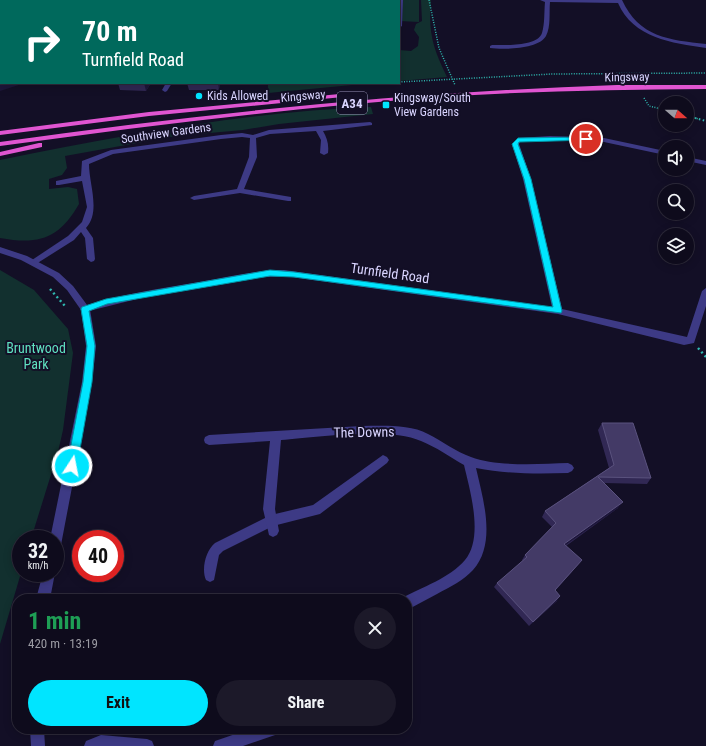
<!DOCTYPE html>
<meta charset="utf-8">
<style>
:root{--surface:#0e0b1c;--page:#1c1929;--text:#f1f3f6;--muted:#9b9ba3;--line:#2e2b3b;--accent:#00e5ff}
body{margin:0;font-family:"Roboto Condensed",sans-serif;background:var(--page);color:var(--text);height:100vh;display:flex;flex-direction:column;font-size:15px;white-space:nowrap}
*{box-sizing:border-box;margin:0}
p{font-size:13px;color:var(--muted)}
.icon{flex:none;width:22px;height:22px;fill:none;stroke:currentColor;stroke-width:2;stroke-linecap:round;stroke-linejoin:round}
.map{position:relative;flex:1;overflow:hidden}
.details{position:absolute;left:12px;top:594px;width:400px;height:140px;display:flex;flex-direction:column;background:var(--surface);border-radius:16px;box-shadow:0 2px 10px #0003,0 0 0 1px var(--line)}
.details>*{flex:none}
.hud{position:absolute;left:0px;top:0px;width:400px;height:84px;box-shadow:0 2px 10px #0003,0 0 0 1px var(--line);background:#00695c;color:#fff;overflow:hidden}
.needle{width:26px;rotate:110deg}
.buttons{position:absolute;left:658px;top:96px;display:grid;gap:8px}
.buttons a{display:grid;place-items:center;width:36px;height:36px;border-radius:50%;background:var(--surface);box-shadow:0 2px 10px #0003,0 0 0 1px var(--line);font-size:20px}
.speed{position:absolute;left:12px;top:530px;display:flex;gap:8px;font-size:20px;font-weight:700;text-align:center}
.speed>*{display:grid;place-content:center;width:52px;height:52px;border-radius:50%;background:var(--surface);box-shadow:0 2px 10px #0003,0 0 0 1px var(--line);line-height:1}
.speed small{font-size:10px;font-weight:400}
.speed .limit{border:6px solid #d22;background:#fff;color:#111}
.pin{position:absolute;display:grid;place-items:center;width:34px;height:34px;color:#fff;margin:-17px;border:2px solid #fff;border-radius:50%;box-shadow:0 1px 4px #0007}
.me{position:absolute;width:44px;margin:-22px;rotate:11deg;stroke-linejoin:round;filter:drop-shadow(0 0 3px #0008)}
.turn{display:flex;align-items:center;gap:14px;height:84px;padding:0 16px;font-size:18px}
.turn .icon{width:52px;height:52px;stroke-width:2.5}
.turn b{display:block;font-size:28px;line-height:34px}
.round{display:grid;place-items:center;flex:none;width:42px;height:42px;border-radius:21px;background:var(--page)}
.overview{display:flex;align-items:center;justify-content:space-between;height:68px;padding:0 16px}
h1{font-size:24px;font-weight:700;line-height:30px;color:#1e9e55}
.button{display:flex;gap:8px;margin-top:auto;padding:8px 16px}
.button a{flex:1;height:46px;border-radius:24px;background:var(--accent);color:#111;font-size:16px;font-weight:700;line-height:46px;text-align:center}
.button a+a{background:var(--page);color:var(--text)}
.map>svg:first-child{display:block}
.green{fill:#12302f}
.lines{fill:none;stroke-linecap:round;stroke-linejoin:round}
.path-far2{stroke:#2fb8b0;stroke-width:1.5;stroke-dasharray:1 1.5;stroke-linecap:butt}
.path-far1{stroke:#2fb8b0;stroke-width:2;stroke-dasharray:1.5 2.5;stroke-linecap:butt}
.path{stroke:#2fb8b0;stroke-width:2.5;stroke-dasharray:2 3;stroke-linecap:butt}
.service{fill:#3d3a85;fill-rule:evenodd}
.minor{fill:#3d3a85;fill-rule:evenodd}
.tertiary{fill:#3d3a85;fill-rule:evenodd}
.trunk{fill:#e055d1;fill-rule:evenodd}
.wall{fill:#312854}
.shaded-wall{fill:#1d163a}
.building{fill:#433a66;stroke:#5a527e}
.route{fill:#00e5ff;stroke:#0095a6}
.poi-dot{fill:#00e5ff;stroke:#130f26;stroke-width:1.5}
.labels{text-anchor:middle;stroke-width:4;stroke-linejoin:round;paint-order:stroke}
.far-street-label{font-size:12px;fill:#d9d4ff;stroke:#130f26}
.far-poi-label{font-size:12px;fill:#d9d4ff;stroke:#130f26;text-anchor:start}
.shield{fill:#130f26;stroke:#9e99be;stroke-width:1}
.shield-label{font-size:13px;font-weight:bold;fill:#d9d4ff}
.street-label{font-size:14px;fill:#d9d4ff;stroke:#130f26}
.park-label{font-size:14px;fill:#5fe0c0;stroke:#130f26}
</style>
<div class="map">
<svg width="706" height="746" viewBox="0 0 706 746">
<rect width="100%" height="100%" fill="#130f26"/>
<path class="green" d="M400 0H419V22L400 21Z
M421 0H431C428 33 433 48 447 77L399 81V50L411 51 418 46 419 37 414 30 416 24 422 21Z
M268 83H373L268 93Z
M371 107 373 114 279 124 243 130 176 136 65 156 67 168 62 175 49 179V189L68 187 77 189 79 204C59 239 39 245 0 238V160C123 135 246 112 371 107Z
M0 270 34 290 68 329 73 353 63 430 58 452 31 539H21V573L0 644Z"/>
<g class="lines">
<path class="path-far2" d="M429 0 439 48 455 85
M399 82 552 74 706 73
M367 84 381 83
M644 98 649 106 665 110
M687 116 699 119"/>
<path class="path-far1" d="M695 118 706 121"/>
<path class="path" d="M50 289 65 306
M698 348 706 357"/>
<path class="service" d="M358 0H364V1H358Z
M397 0H403L402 26 399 28V1Z
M166 83H172L167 91 165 92 162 90Z
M383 455 387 457 389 460 387 463 320 514 273 526 223 551 219 555 214 580 210 582 206 580C201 569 206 550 215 543L271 515 313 505Z"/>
<path class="minor" d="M94 0H100L93 1Z
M540 0H622C639 37 669 40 706 44V48C672 43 633 38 618 3L550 2C549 12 551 27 546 36 539 49 504 50 490 48V46L492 45C504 45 537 47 542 33 545 23 544 12 545 2Z
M0 33H1V37H0Z
M370 122 372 123V125L323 131C327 138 329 144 328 153L324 155 320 153 321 140 316 131 270 134 256 138 257 157 244 189 291 197V201H288L240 193 194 200 190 198 194 196 237 189 249 157 250 138 242 137 221 139 113 154 89 164C89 184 101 212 86 228L93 238 95 259 94 261 91 262 87 259 85 238 81 232 74 240 36 264H30L29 262 68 236 82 222 87 207 82 181 59 185H56V181L81 176 82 161 111 150 221 135 242 133 253 135 269 130Z
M550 136 604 138 665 151V155L604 142 572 140 529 141 520 142 519 144 531 179 562 309 687 337 702 291 706 288V306L694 343 684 345 558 314 284 276 251 278 141 298 85 312 80 309 82 307C120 294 159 289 199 282 227 277 255 270 284 270L552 307 523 179 512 144 518 138Z
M687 157 706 161V165L687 161Z
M362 426C383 426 409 424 428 434 442 441 456 452 471 457 497 467 540 464 568 463L572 465 574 468 572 471 568 473C537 474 507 474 476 468 483 499 497 543 473 570 464 580 450 587 437 594 427 599 417 605 407 610V599L402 598C422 587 450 578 465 560 484 537 470 491 464 465 450 457 436 447 421 441 390 427 317 437 281 440L275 509 279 531 277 535 273 537 269 535 263 509 270 441 209 445 205 443 204 440 205 437 209 435Z
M250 729H280L278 734 243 746H213L215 741Z
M101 735 147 739 152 741 154 746H84L86 741Z"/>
<path class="tertiary" d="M0 247 27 256 59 273 73 286 90 309 96 346 92 382 61 545 59 549 55 551V539H50L82 382 86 346 81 310 67 290 53 277 21 260 0 253Z
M55 572V573L50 599H36L43 573Z
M30 729H44L45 746H31Z"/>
<path class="trunk" d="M617 85H706V89C617 90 528 91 439 97 292 108 146 126 0 146V142C206 113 409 92 617 85Z
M361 92 364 94 363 95 149 116 0 135V131L149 112Z
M39 143H42V147L0 156V152Z"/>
</g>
<path class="wall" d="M118 83H151L146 91 120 90Z
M187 83H220L219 90H189Z
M602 423 651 478 647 484 604 483 618 508 566 546 582 560 555 591 557 601 529 626 494 587 497 583 523 561 522 560 525 555 552 527 542 517 545 511 609 468 598 430Z"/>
<path class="shaded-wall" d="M160 0H172L171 1H158Z
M1 76V83H25L0 91V77Z
M144 83H151L146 91Z
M218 83H220L219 90Z
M623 502 618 508 560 549 564 544Z
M582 560 578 565 551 595 555 590Z
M560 596 557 601 529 626 533 622Z"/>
<path class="building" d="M136 0H160L158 1H135Z
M0 42 1 43V76L0 77Z
M602 423H633L651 478 598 477 623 502 564 544 582 560 555 590 560 596 533 622 497 583 527 557 525 555 556 523 545 511 614 465Z"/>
<path class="route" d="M586 137H588V140L519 142 518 144 531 179 562 311 561 313 294 277 270 276 107 304 89 311 95 346 92 382 77 466 72 470 68 469 67 466 83 382 87 346 81 309 82 307 106 299 270 270 294 272 553 307 524 179 512 144 518 138Z"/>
<g class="poi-dot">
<circle cx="199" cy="96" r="4"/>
<rect x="382" y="101" width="8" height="8" rx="2"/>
</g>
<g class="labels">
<g class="far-street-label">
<text transform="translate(627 77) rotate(-1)" y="4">Kingsway</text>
<text transform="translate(303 96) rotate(-5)" y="4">Kingsway</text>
<text transform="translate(166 133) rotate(-8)" y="4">Southview Gardens</text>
</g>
<g class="far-poi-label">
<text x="207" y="100">Kids Allowed</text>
<text x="394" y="102">Kingsway/South<tspan x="394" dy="14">View Gardens</tspan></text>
</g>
<rect class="shield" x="337" y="92" width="30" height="22" rx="3"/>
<g class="shield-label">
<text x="352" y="108">A34</text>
</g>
<g class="street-label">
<text transform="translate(390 273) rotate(8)" y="5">Turnfield Road</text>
<text transform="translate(364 432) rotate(-1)" y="5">The Downs</text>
</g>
<g class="park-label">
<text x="36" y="353">Bruntwood<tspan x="36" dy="16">Park</tspan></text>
</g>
</g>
</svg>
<div class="buttons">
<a><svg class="needle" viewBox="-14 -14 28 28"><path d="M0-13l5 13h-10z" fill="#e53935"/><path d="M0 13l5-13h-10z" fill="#9b9ba3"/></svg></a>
<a><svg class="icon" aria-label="sound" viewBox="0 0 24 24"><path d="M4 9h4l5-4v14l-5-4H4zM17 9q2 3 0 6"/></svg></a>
<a><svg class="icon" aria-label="search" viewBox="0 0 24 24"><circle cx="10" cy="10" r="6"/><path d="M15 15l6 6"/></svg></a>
<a><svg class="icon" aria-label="layers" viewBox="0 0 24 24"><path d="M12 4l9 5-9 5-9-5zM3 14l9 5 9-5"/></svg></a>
</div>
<div class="speed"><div>32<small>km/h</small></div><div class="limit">40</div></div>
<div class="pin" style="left:586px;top:139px;background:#d93025"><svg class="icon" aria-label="arrive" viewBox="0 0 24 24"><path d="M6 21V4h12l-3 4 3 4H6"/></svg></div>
<svg class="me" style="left:72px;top:466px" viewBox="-20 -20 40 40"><circle r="17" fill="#00e5ff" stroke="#fff" stroke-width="3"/><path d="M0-11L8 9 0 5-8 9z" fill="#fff"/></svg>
<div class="hud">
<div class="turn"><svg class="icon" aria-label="right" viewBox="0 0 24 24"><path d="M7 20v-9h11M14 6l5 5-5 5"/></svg><div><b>70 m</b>Turnfield Road</div></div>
</div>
<section class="details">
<div class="overview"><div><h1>1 min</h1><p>420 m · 13:19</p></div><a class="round"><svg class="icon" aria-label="close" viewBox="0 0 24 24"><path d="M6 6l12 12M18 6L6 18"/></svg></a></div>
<div class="button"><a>Exit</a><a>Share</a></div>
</section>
</div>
